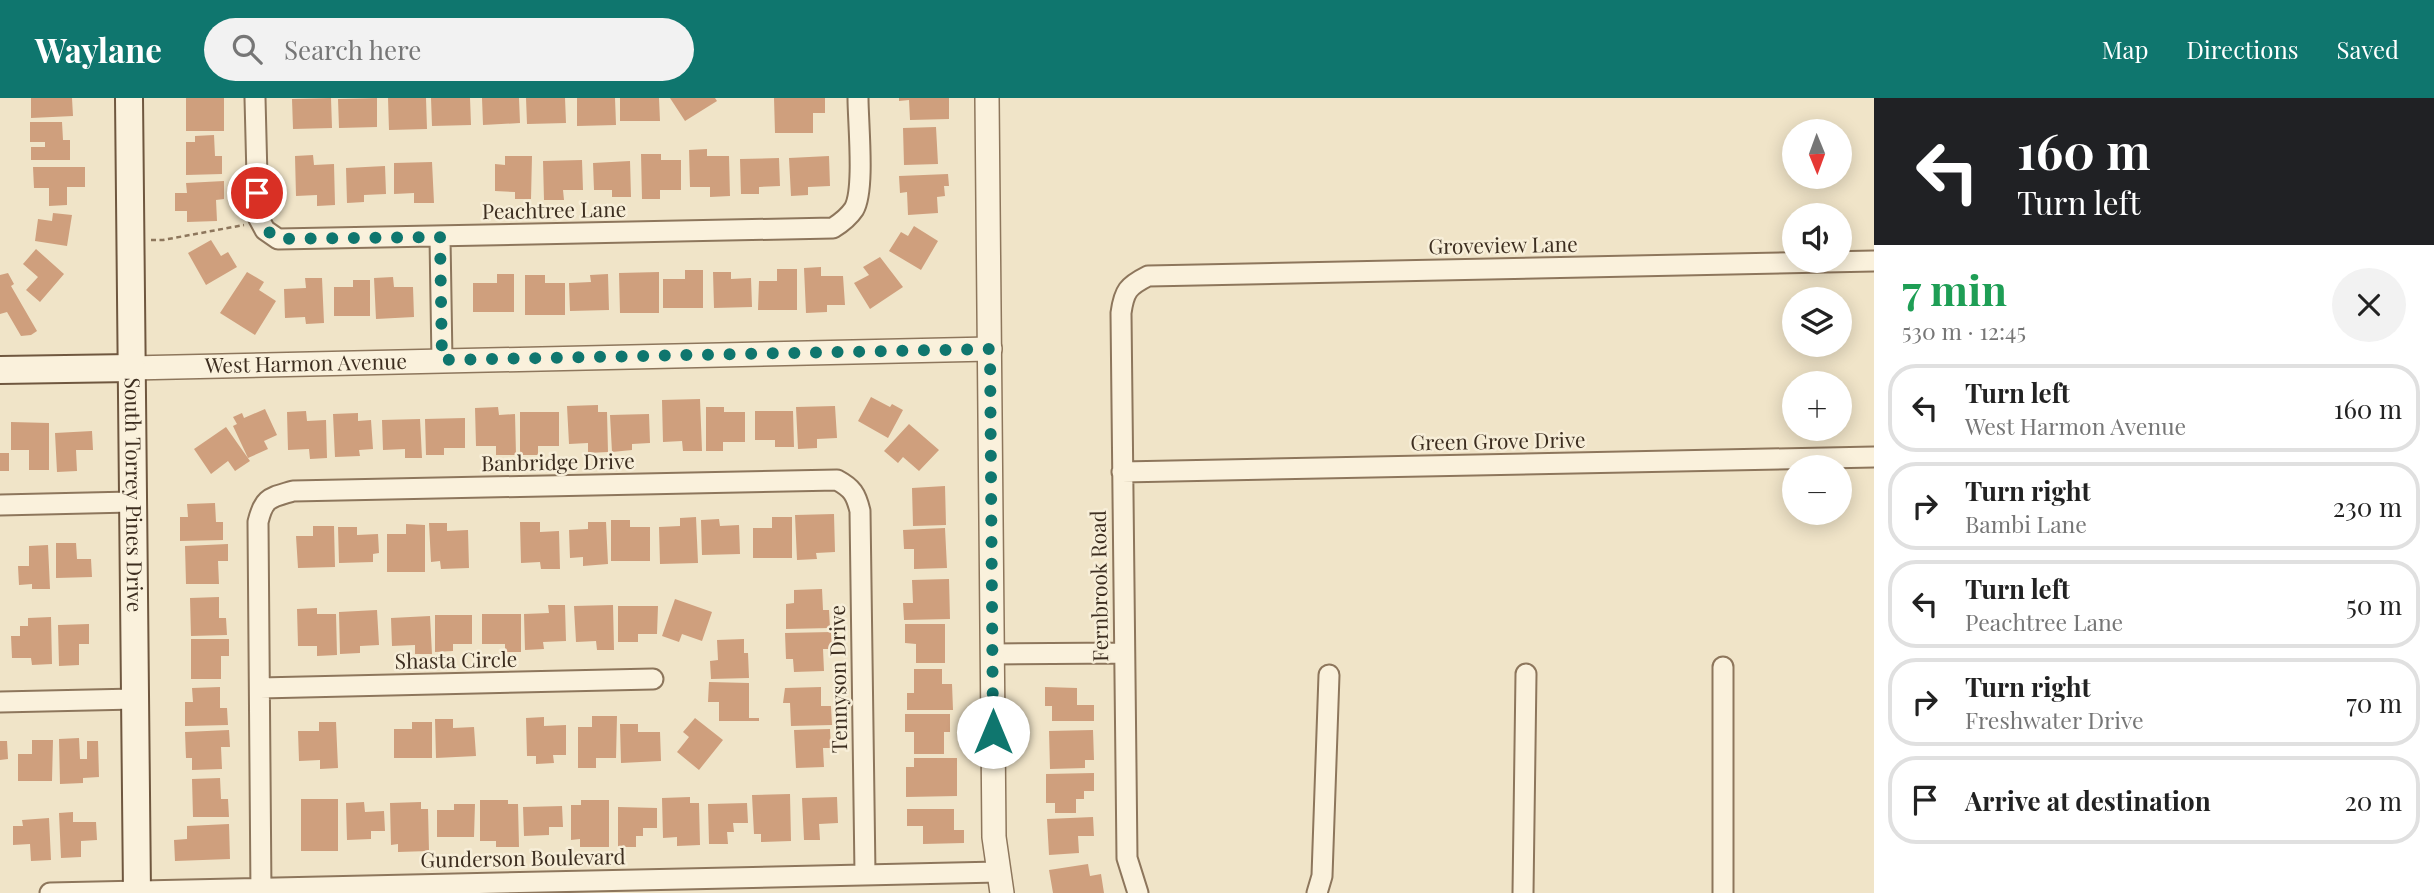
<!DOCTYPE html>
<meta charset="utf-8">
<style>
:root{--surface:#fff;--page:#f2f2f2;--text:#222;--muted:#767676;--line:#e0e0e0;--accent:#0f766e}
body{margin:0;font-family:"Playfair Display",serif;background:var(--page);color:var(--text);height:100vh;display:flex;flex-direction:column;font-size:26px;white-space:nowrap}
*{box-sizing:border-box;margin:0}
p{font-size:23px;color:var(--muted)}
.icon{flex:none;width:38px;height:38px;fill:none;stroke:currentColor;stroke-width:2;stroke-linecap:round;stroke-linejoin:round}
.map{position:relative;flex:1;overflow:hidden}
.side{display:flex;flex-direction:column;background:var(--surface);width:560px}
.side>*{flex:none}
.banner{background:#202124;color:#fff;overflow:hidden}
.needle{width:46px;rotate:179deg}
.controls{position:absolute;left:1782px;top:21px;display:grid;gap:14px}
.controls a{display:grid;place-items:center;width:70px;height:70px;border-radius:50%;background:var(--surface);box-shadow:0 4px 18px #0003;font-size:35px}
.pin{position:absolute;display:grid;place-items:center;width:60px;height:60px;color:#fff;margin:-30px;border:4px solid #fff;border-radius:50%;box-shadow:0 2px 7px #0007}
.me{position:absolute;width:77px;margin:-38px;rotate:0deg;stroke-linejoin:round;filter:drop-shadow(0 0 5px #0008)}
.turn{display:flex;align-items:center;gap:24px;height:147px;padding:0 28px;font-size:32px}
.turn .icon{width:91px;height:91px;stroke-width:2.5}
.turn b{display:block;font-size:49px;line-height:60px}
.round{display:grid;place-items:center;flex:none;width:74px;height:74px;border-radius:37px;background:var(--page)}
.overview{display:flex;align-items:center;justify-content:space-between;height:119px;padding:0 28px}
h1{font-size:42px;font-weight:700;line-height:52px;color:#1e9e55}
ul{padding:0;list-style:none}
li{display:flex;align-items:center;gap:21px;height:88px;margin:0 14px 10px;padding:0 14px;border:4px solid var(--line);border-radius:28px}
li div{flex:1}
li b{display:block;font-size:26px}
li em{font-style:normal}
header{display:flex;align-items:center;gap:42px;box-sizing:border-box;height:98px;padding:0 35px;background:var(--accent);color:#fff}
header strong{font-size:33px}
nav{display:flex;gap:38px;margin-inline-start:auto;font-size:24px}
.search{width:490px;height:63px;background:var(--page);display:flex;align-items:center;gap:18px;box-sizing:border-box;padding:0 24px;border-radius:38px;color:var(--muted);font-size:26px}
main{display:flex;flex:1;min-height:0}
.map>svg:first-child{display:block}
.building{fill:#cf9f7d}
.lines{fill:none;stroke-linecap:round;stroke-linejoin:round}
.minor-casing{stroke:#8d765c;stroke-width:23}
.tertiary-casing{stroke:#8d765c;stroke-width:26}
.secondary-casing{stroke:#6f573f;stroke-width:30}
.path{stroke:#8d765c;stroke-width:2.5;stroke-dasharray:5 3.5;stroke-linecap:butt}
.minor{stroke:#faf1dc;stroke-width:19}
.tertiary{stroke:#faf1dc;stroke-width:23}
.secondary{stroke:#faf1dc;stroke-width:26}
.route{stroke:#0f766e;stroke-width:12;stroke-dasharray:0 21.6}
.labels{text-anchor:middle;stroke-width:5;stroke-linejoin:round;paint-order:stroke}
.street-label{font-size:21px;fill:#3d2e20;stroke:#f7eed8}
</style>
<header>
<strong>Waylane</strong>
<div class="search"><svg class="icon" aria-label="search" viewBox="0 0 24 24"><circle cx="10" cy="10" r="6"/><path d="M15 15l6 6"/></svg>Search here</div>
<nav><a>Map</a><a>Directions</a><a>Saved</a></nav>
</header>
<main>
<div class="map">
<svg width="1874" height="795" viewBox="0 0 1874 795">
<rect width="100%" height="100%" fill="#f0e4c8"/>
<path class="building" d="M31 0H72L73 18 31 20Z
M186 0H224V33H186Z
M331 0 332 30 293 31 292 1Z
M377 0V29L339 30 338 1Z
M388 0H426L427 31 389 32Z
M431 0H470L471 27 432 28Z
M482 0H519L520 25 483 27Z
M526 0H565L566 25 527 26Z
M577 0H615L616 27 577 28Z
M620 0H659L660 23H620Z
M670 0H715L717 3 685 23Z
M774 0H825V15H813V35H775Z
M899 0H949V21L910 22 909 2 899 3Z
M30 24H62L63 42H70V62H31V49H45V44H30Z
M936 29 938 66 904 67 903 30Z
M214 37 215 58H222V76L186 77V44H195V38Z
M707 51V58H729L730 98 710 99V89H690L689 52Z
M641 56H661V62H681V92H660V101H642Z
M313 57 314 67 334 66 335 107 317 108V97L296 98 295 58Z
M505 58H532L531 101H515V94L495 93V66L505 67Z
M829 58 830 88 808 89V97L791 98 789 60Z
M779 60 780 88 759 89V96H741L740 61Z
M582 62 583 92H563L564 102H544L543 63Z
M630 63 631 99H612V92H594L593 65Z
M432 64 434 105H414V95L394 96V65Z
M385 68 386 96 364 97V104L347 105 346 70Z
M33 69H85V89H67V107L49 108V90H34Z
M948 76 949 88H944L945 98 937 99 938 115 908 117 907 94 900 95 899 78Z
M224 83V101L216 102 217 123 187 124V113H175V95H187L186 85Z
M53 115 72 117 67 148 35 143 38 121 52 123Z
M914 128 938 143 921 172 889 153 901 134 908 138Z
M211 142 221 158 228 154 237 169 206 187 188 155Z
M36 151 64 176 40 204 26 192 38 179 23 166Z
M880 159 903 189 870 211 854 185 869 177 863 169Z
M821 169V178H843L845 207H827V214L806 215 804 170Z
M777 171H797V212H758L759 183H777Z
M685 172H703V210H663V181H685Z
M247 174 264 184 259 192 276 203 255 237 220 215Z
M659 174V215H620L619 175Z
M713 174H731V181L751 180 752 209 714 210Z
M8 175 14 186 11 188 37 233 31 237 21 238 7 214 0 216V177Z
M497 176H514V214H473V185H497Z
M608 176 609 212 570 213 569 185 591 184 590 177Z
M525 177H545V185H565V217H525Z
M393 179 394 189H413L414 219 376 221 374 180Z
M305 180H322L324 225 306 226 305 219 285 220 284 191 306 190Z
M353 182H370V218H334V189H353Z
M871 299 890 309 892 306 903 312 888 340 858 323Z
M700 301 702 353H683L682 343 663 344 662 302Z
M598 307V314H607L608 354 588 355V345L569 346 567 308Z
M835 308 837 340 817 341V350L798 351 796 309Z
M498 309 499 317 515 316 516 357H496V348H476L475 310Z
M706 309H724V314H745V344H723V353H706Z
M265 311 277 337 264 343 268 351 248 360 233 328 237 326 233 319 242 315 244 320Z
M306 313 307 323 326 322 327 360 310 361 309 351 288 352 287 314Z
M755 313H793L794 349H775V342H755Z
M520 314H559V348H538V357H520Z
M358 315V323L371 322 373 351 359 352 360 358 335 359 333 316Z
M649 316 650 345 632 346V352L612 354 610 317Z
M465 320V350H444V357H426L425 321Z
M420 321 422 360H405V351L383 352 382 322Z
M11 324 49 325V372H29V352H11Z
M909 326 939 352 919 373 903 359 898 365 884 353Z
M226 329 250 363 235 373 228 363 211 376 194 351Z
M92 333 93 352H76L77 373 57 374 55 335Z
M0 355H9V373H0Z
M945 388 946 427 913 428 912 390Z
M215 405 216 424H223V442L180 443V419H188L187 406Z
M834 416 835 454 816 455 817 461 797 462 795 417Z
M696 419 698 465 660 466 659 429 680 428V420Z
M772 419H792V460H753V430H772Z
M719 421 720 428 739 427 740 456 702 457 701 422Z
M611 422H630V429H650V463H611Z
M520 424H540V434L559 433 560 471H541L540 464 521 465Z
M588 424H606L608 466 583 468V459L570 460 569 432 588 431Z
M429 425H447V433L468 432 469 470 441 471 440 463 431 464Z
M406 426 425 427V474H387V436H406Z
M313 428H334L335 469 298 470 296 438H313Z
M338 429H357V437L378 436 379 455 373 456V464L339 465Z
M945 430 947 470 914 471V451H904L903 432Z
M56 445H76L77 461H91L92 479 56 480Z
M228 446V463H218L219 486H186L185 448Z
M48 447 50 491H32V486L19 487 18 468H29V448Z
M949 481 950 521 904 522 903 505H913L912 482Z
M822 491 823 512H829L830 530 786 531V506L794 505V492Z
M219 499V520H226L227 537 191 538 190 500Z
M675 501 712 514 702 543 682 536 679 544 662 538Z
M548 507H565L566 543 543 544 544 551 525 552 524 516 549 515Z
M613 507 614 552H597L596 543 576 544 574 508Z
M618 508H658L657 536H638V544H618Z
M317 510V516H336L337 557 317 558V548H298L297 511Z
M377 512 379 547 360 548V555L340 556 339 514Z
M482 516H521V554H505V546H482Z
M435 517H472V546H453V553L435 554Z
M430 518 432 556H415V547L392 548 391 520Z
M51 519 52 566 32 567 31 560H12L11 538H20V528H28V520Z
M89 526V546H79V567L59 568 58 527Z
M905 526H945V565H916V546L905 545Z
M831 534 832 551H823L824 573 794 574 793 561H786L785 535Z
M191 541H229V558H221V581H191Z
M744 541V555H748L749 580 711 581 710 563 718 562 717 542Z
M914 571H942V586H952L953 612H907V595H914Z
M709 584 749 585V620H759V623H719V604H708Z
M220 589V610H227L228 627 185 628V604H193L192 590Z
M821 589V608H831L832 627 791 628 790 605H783L785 590Z
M1045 589 1077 590V607H1094V623H1052V608H1045Z
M905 616H950V634H944V656H914V634H905Z
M592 618H617L616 660H596V670H578V629H592Z
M544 619V628L566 627V657H553L554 665 536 666V658H527L526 620Z
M695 620 723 642 699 672 677 654 689 639 683 634Z
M435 621H453V630L474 629 476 658 436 660Z
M319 624H336L338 670 320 671V662L299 663 298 633H319Z
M412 624H432V660H394V631H412Z
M620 626H638V634H660L661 663 621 665Z
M830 631 831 650H823L824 669 796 670 794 632Z
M229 632 230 649H221L222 671 192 672V660H186L185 634Z
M1093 632 1094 662H1085V670L1050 671 1049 633Z
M79 640 80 661H87V643H98L99 679 83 680V685L60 686 59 641Z
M32 642H53L52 683H18V656H32Z
M0 643H7L8 661 0 662Z
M914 660H957V698L906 699V669H914Z
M1094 675V693H1084V701H1076V715H1055V705H1046V676Z
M220 680 221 701H228L229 719H193L192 681Z
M790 696 791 743 761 744V736H754L752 697Z
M690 699V705H699L700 747 677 748V739L663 740 662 700Z
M837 699 838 725 819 726 820 742H804L802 700Z
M301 701H338V753H301Z
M480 702H508V706H518L519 749H496V743H480Z
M581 702H609V749H580V741L571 742V707H581Z
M364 704 365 714 384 713 385 733H371V741L347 742 346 705Z
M421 704V711H428L429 753 398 754V746L391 747 390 705Z
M747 705 748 725H733L734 734H727L728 746H709L708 706Z
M454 706H475L474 739H437V712H454Z
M562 708 563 729H549V737L524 738 523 709Z
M618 709 657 710V730H643V738H636V749H618Z
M907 711H954V732H964V745L923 746V728H907Z
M73 714V724H96L97 742 81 743V759L61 760 59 715Z
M1093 719 1094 738H1078L1079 755 1049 757 1047 721Z
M49 720 51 762 31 763 30 746 13 747V728H23L22 722Z
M229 726 230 761 175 763 174 742 187 741V728Z
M1088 766 1090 778 1101 776 1104 795H1053L1049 772Z"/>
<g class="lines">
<defs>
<path id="minor" d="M255 0 258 119 265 132 278 141 833 130C841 125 848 120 854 111 865 92 858 25 858 0
M440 139 442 263
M1122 374 1874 359
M0 407 131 404
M993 556 1123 555
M1723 569V795
M260 590 653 581
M0 604 135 601
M50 795 998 774
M261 795 258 424C264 399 270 400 293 393L837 382C852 390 856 396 860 413L865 776
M1138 795 1127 760 1121 215C1124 193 1128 188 1148 178L1874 163
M1317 795 1322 778 1329 577
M1523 795 1526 576"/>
<g id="tertiary">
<path d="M987 0 994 739 1002 795"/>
<path id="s1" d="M131 270 990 251"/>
</g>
<g id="secondary">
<path id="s2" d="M129 0 137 795"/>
<path d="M0 272 131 270"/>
</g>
</defs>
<use href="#minor" class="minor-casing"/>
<use href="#tertiary" class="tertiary-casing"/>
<use href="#secondary" class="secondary-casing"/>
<path class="path" d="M151 142H163L244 127"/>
<use href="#minor" class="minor"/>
<use href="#tertiary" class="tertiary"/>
<use href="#secondary" class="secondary"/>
</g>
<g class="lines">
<path class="route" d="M257 95C258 120 257 126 278 141L440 139 442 262 990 251 993 634"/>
</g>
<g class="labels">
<g class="street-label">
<text transform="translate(554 113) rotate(-1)" y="7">Peachtree Lane</text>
<text transform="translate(1503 148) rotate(-1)" y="7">Groveview Lane</text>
<text dy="7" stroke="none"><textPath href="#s1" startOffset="175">West Harmon Avenue</textPath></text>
<text transform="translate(1498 344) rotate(-1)" y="7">Green Grove Drive</text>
<text transform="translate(558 365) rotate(-1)" y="7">Banbridge Drive</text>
<text dy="7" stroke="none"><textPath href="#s2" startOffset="397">South Torrey Pines Drive</textPath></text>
<text transform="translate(1100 488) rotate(-91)" y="7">Fernbrook Road</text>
<text transform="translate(456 563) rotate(-1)" y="7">Shasta Circle</text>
<text transform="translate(839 581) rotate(-91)" y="7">Tennyson Drive</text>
<text transform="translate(523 761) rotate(-1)" y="7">Gunderson Boulevard</text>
</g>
</g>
</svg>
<div class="controls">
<a><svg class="needle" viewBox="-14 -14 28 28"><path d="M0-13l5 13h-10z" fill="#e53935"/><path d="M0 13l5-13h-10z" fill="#767676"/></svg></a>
<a><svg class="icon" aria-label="sound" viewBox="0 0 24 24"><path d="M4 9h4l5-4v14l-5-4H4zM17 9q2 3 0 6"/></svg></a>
<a><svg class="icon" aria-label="layers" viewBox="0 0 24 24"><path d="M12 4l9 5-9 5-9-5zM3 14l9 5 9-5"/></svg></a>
<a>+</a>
<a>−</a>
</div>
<div class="pin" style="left:257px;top:95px;background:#d93025"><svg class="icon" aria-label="arrive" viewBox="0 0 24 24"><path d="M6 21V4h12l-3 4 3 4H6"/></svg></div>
<svg class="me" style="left:993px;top:634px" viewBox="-20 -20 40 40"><circle r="19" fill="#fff"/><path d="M0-13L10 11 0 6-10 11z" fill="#0f766e"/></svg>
</div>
<section class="side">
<div class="banner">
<div class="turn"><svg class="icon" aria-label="left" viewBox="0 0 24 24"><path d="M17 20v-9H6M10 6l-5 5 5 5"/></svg><div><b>160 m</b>Turn left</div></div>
</div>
<div class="overview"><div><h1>7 min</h1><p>530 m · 12:45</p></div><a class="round"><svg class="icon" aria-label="close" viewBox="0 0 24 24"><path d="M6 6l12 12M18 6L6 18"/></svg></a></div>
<ul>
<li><svg class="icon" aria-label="left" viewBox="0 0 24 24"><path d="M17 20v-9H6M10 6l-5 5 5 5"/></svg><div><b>Turn left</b><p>West Harmon Avenue</p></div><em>160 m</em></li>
<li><svg class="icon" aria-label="right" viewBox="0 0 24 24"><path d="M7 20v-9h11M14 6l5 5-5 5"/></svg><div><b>Turn right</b><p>Bambi Lane</p></div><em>230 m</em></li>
<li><svg class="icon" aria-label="left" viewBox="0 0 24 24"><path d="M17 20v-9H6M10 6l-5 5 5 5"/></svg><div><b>Turn left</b><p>Peachtree Lane</p></div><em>50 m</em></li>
<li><svg class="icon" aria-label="right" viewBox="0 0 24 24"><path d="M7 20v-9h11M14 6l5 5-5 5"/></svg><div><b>Turn right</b><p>Freshwater Drive</p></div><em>70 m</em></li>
<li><svg class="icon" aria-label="arrive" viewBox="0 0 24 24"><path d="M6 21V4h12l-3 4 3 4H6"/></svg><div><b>Arrive at destination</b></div><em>20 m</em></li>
</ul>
</section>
</main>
